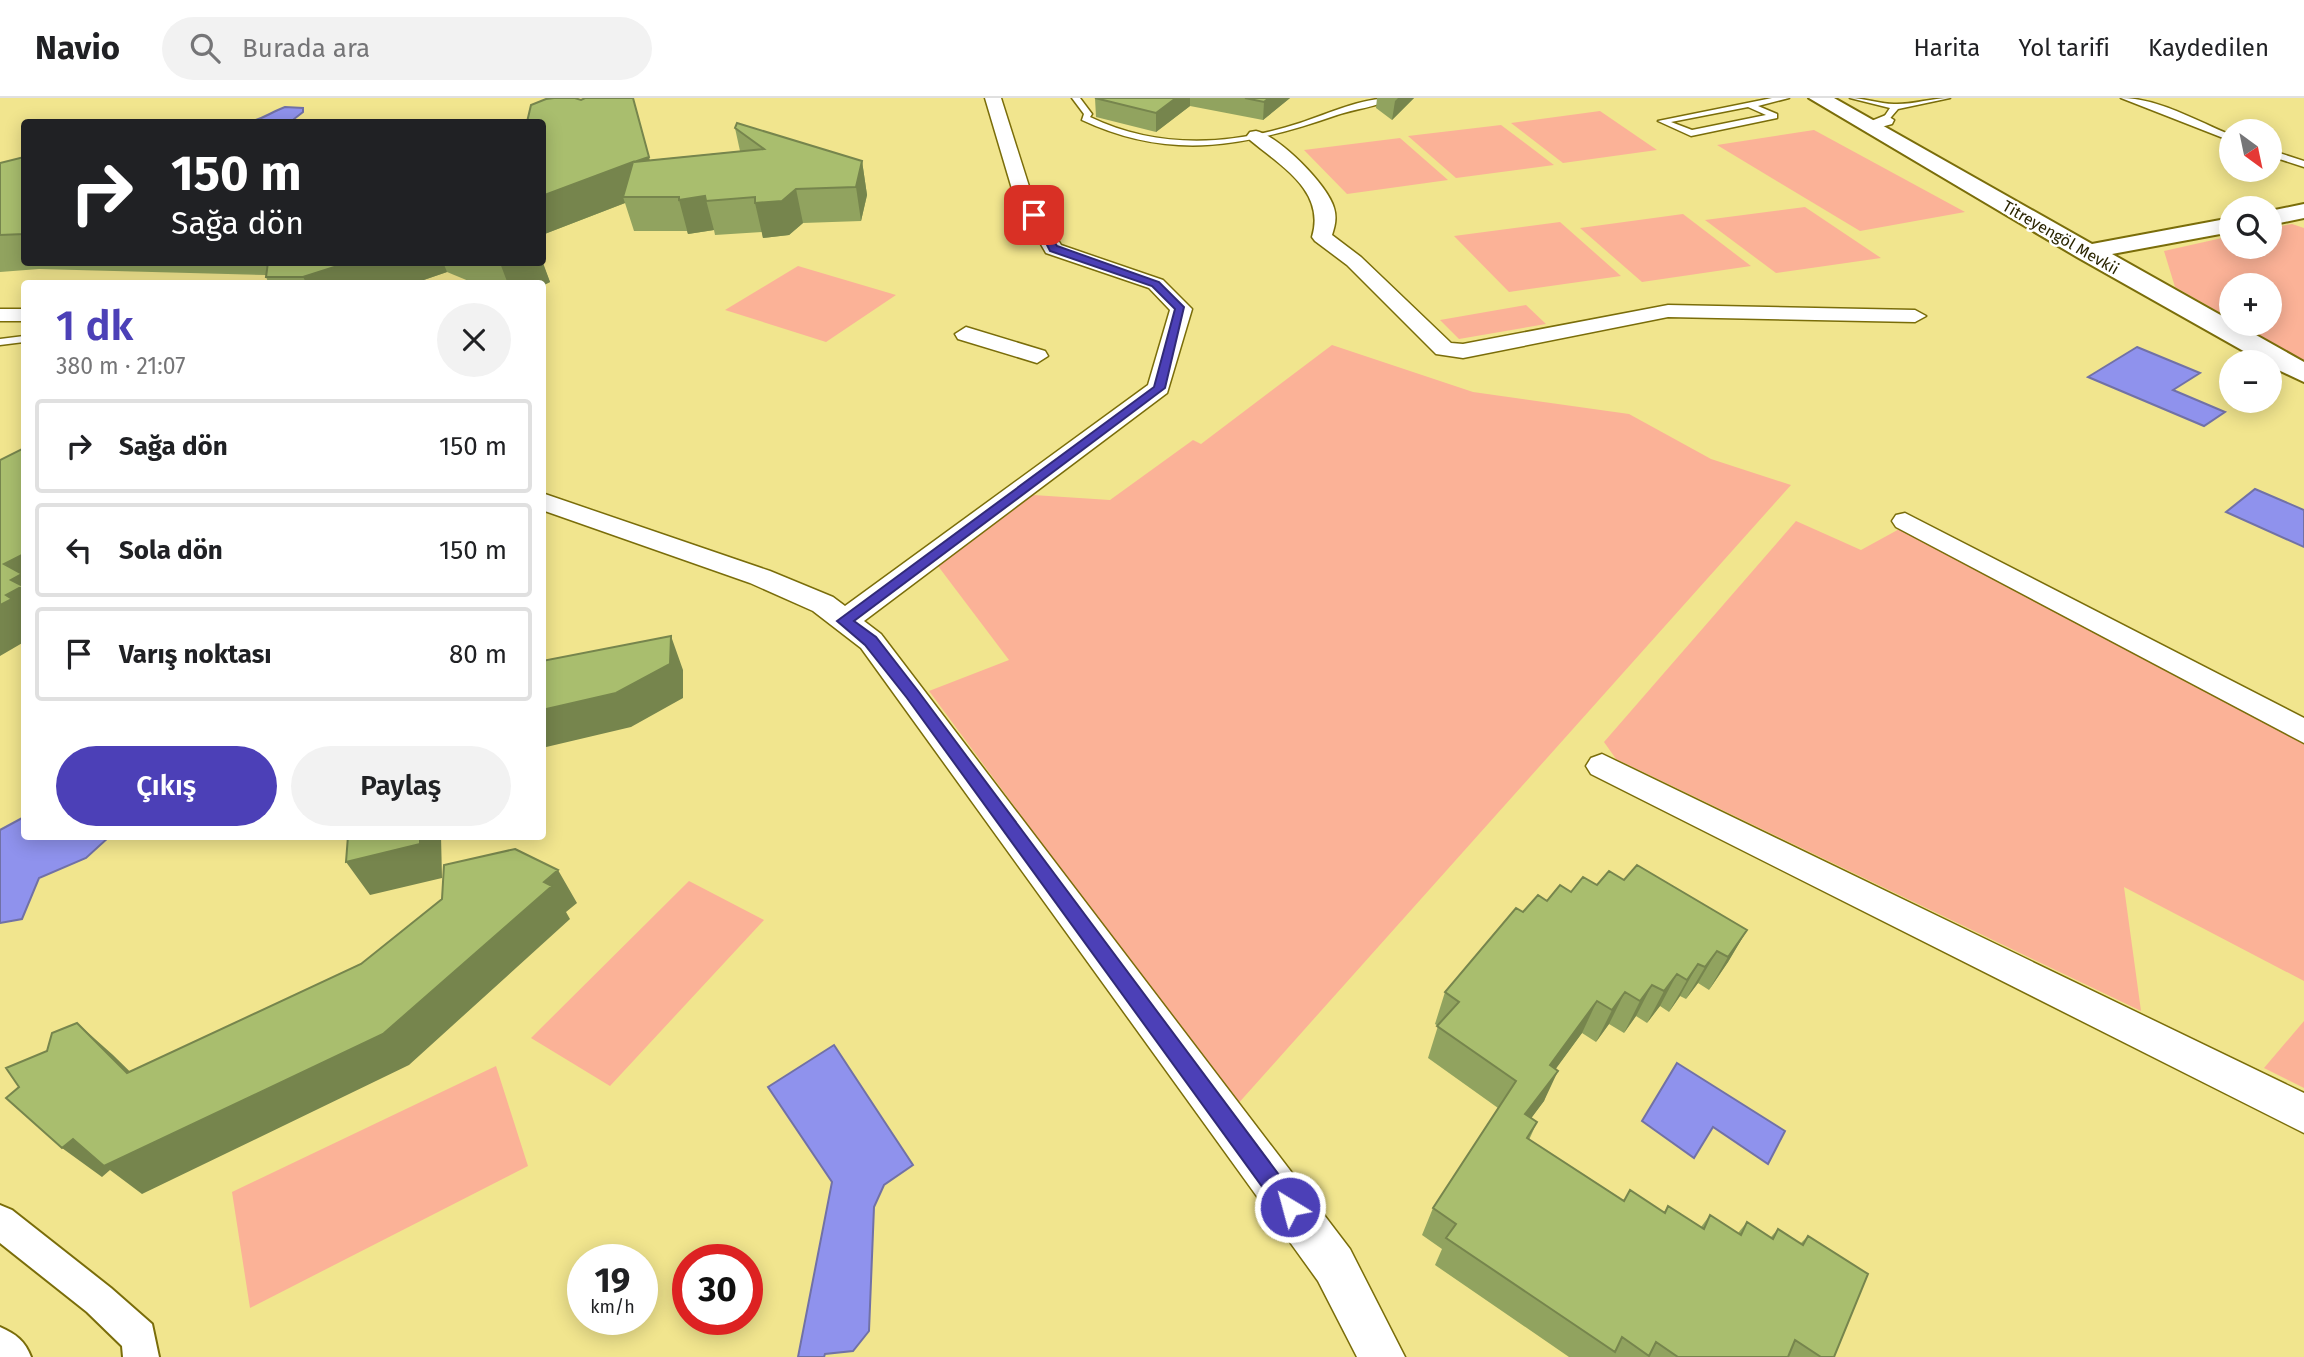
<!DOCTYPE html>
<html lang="tr">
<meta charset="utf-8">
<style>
:root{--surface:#fff;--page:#f2f2f2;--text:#202124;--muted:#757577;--line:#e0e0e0;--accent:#4c40b7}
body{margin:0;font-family:"Fira Sans",sans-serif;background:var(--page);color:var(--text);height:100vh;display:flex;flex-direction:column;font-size:26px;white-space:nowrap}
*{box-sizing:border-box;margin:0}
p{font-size:23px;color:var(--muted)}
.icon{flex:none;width:38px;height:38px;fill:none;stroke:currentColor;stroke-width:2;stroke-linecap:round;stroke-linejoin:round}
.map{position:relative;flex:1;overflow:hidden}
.sheet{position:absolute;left:21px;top:182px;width:525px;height:560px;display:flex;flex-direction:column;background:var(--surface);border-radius:7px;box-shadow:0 4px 18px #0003}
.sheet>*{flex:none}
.hud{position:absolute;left:21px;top:21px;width:525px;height:147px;border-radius:7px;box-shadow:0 4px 18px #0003;background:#202124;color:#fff;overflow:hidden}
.needle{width:46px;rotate:147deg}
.controls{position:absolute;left:2219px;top:21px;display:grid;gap:14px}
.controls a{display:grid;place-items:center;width:63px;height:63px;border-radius:50%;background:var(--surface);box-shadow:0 4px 18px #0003;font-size:35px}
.speed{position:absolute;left:567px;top:1146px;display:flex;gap:14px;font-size:35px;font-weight:700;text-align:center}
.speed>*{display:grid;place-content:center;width:91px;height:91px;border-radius:50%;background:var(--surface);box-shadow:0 4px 18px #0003;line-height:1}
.speed small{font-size:18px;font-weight:400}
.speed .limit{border:10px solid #d22;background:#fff;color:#111}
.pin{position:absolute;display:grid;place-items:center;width:60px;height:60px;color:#fff;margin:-30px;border-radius:14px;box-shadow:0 4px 10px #0006}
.me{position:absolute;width:77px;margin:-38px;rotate:323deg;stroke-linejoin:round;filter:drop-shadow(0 0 5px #0008)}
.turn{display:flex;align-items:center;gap:24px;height:147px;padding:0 35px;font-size:32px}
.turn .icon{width:91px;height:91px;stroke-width:2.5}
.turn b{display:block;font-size:49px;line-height:60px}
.round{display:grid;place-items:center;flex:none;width:74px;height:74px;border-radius:37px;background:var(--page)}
.head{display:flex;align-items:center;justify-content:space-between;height:119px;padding:0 35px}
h1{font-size:42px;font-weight:600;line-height:52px;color:var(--accent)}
.button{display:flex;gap:14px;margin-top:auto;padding:14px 35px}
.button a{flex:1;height:80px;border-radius:42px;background:var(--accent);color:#fff;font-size:28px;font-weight:600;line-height:80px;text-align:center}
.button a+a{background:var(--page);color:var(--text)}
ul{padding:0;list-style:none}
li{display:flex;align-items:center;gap:21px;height:94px;margin:0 14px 10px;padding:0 21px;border:4px solid var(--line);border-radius:7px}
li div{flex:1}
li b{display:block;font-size:26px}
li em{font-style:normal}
header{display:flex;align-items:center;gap:42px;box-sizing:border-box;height:98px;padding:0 35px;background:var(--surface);border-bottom:2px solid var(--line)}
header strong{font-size:33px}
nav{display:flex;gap:38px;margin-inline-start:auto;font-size:24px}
.search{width:490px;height:63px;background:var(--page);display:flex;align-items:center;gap:18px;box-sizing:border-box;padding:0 24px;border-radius:38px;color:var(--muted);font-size:26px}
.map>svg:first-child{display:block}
.green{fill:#fbb297}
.water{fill:#8f92ed;stroke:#7171a6;stroke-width:2}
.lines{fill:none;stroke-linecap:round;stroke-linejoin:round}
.service-casing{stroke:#7a6d0a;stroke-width:3}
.pedestrian-casing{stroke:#7a6d0a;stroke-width:4}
.minor-casing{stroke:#7a6d0a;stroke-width:3}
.tertiary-casing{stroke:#7a6d0a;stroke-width:4}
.service{fill:#fff;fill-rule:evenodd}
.pedestrian{fill:#fff;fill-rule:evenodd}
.minor{fill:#fff;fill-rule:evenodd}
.tertiary{fill:#fff;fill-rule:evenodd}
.wall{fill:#91a35f}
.shaded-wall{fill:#76854d}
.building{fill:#a9be6e;stroke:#76854d;stroke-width:2}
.route{fill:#4c40b7;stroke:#312a77;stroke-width:2}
.labels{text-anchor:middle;stroke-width:5;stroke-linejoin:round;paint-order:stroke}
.far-street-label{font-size:16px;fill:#2a2501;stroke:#fff}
</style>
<header>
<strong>Navio</strong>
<div class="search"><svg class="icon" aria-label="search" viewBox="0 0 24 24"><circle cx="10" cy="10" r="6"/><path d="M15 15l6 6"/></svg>Burada ara</div>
<nav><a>Harita</a><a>Yol tarifi</a><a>Kaydedilen</a></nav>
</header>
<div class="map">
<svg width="2304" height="1259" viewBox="0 0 2304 1259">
<rect width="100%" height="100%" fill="#f1e58e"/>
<path class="green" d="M1600 13 1657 52 1563 65 1511 25Z
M1501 27 1554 67 1456 80 1408 38Z
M1814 32 1965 114 1860 133 1717 47Z
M1400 40 1448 82 1347 96 1304 52Z
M1805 109 1881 160 1776 175 1705 122Z
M1683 116 1751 168 1642 184 1580 130Z
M1560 124 1621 178 1509 194 1454 138Z
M2292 126 2304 130V263L2239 226H2270V187H2231V221L2175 189 2164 153 2231 138V149H2270V130Z
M798 168 896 197 826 244 725 212Z
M1526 207 1546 226 1459 241 1440 222Z
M1332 247 1473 294 1629 316 1711 361 1791 387 1236 1008 929 593 1009 562 938 468 1033 397 1110 402 1193 342 1201 346Z
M1796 423 1861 452 1903 429 2304 646V883L2124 789 2141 913 1616 661 1604 644Z
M689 783 764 822 610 988 531 940Z
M2304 923V990L2264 970Z
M496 968 528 1068 250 1210 232 1094Z"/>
<path class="water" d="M285 9 303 10V14L294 21 295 24H248C262 22 271 14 285 9Z
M2137 249 2200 275 2173 292 2225 314 2204 328 2088 279Z
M2255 391 2304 412V449L2226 414Z
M24 719V738L109 739 86 760 39 780 22 821 0 825V732Z
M834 947 913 1067 884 1087 874 1109 869 1233 853 1253 825 1256 824 1259H798L832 1084 768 989Z
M1677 965 1785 1033 1768 1066 1713 1029 1694 1060 1642 1023Z"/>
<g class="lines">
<defs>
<path id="service" d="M1072 0H1080L1092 16 1090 19C1157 51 1230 48 1300 25 1330 15 1361 0 1393 0 1378 9 1354 11 1337 17 1248 48 1171 64 1082 22L1084 16Z
M1772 0H1789L1758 8 1777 16V20L1691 38 1658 23ZM1748 9 1766 17 1692 32 1671 24Z
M1850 0C1865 0 1879 6 1894 6 1912 7 1931 0 1950 0L1898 11 1886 25 1882 22 1890 10Z
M2121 0C2158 0 2197 23 2231 37V43Z
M2270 52 2304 63V69L2270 58Z
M24 238V244L0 247V241Z"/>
<path id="pedestrian" d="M0 1107 12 1112 111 1190 152 1226 159 1259H123L122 1248 87 1214 0 1145Z
M0 1229C16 1236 25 1243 31 1259H0Z"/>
<path id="minor" d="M985 0H1001L1033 101 1061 147 1163 182 1192 211 1167 295 864 523 881 536 1350 1151 1405 1259H1357L1318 1183 861 550 813 513 750 485 542 412V395L770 473 833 499 845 508 1148 287 1170 212 1149 190 1046 155 1015 101Z
M1886 17 1894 22 1892 26 1867 33 1859 28Z
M1256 33C1279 38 1328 87 1334 110 1337 120 1335 128 1332 137L1361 159 1451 245 1463 246 1668 207 1915 212 1926 218 1915 224 1668 219 1463 260 1436 256 1347 167 1315 143 1312 139C1326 93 1281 68 1250 42L1247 38 1250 34Z
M0 211H24V223H0Z
M966 229 1045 253 1048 258 1037 265 958 241 955 236Z
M1905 415 2304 620V645L1896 429 1892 423 1896 417Z
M1602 656 2304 995V1035L1591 676 1586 668 1591 660Z"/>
<path id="tertiary" d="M1809 0H1834L2092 146 2231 120V134L2112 156 2304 264V284L2270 268V264H2263L2077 159Z
M2304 106V120L2270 127V113Z"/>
</defs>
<use href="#service" class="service-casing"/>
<use href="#pedestrian" class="pedestrian-casing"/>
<use href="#minor" class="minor-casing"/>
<use href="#tertiary" class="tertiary-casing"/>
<use href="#service" class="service"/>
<use href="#pedestrian" class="pedestrian"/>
<use href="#minor" class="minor"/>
<use href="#tertiary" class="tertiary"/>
</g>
<path class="wall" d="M1095 0H1290L1263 22 1190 8 1156 34 1096 19Z
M1377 0H1414L1392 22 1376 10Z
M542 24 650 62 740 53 735 30 862 63 867 97 861 123 803 125 789 137 763 140 762 134 715 137 714 132 688 136 687 133H634L625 105 542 137Z
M24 59V164H542L550 184 542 188V186H476L447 174 412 186H269L266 179V177L39 171 0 174V65Z
M1624 782 1747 832 1728 864 1709 892 1698 885 1686 901 1680 898 1669 914 1660 908 1647 925 1636 918 1624 935 1609 926 1596 944 1582 935 1555 971 1544 1003 1531 1020 1537 1024 1529 1042 1623 1103 1664 1114 1668 1108 1701 1129 1710 1117 1738 1135 1747 1124 1771 1139 1778 1131 1800 1146 1808 1138 1834 1259H1569L1435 1167 1442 1151 1422 1137 1433 1110 1498 1010 1428 960 1438 928 1435 926 1445 894 1523 814 1547 803 1571 794Z"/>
<path class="shaded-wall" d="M633 0 658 92 634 64Z
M1176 0H1190V8L1156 34V15Z
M1269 0H1290L1263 22 1264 4Z
M1398 0H1414L1392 22 1395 3Z
M862 63 867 97 861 123 856 89Z
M633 64 623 99 625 105 542 137V98Z
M796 91 803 125 789 137 763 140 755 105Z
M705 98 714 132 688 136 679 102Z
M542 162 550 184 542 188V186H508L500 165 542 164Z
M350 164H443L447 174 412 186H307L303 179Z
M24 456V544L0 558V507L6 497 11 482 4 466Z
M671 538 683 572V600L631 629 542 650V612Z
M420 738H441L442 780 370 797 346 764Z
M558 772 577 805 566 814 570 821 409 967 142 1096 110 1072 102 1079 62 1050 73 1041 544 784Z
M1747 832 1728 864 1709 892 1728 859Z
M1717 853 1698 885 1686 901 1705 869Z
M1698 866 1680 898 1669 914 1687 882Z
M1677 876 1660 908 1647 925 1664 893Z
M1652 887 1636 918 1624 935 1640 903Z
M1625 894 1609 926 1596 944 1612 912Z
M1597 903 1582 935 1536 998 1550 967Z
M77 925 113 957 163 1006 127 975Z
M1558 973 1544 1003 1512 1046 1525 1016Z"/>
<path class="building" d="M554 0H575L581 2 585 0H633L649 59 634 64 764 51 735 30 737 25 862 63 856 89 796 91 782 103 755 105V99L706 103 705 98 679 102V99H623L633 64 542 98V24H527L531 7 546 1Z
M1095 0H1176L1156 15Z
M1245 0H1269L1264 4Z
M24 59V136L0 137V65Z
M268 164H350L303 179H266Z
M24 350V456L4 466 22 476 11 482 23 488 6 497 12 501 0 507V362Z
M671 538 670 566 616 595 542 612V563Z
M348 738H420V746L346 764Z
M515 751 558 772 544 784 552 788 383 936 104 1068 73 1041 62 1050 6 1000 19 989 6 970 47 953 52 935 77 925 127 975 361 866 442 801 444 767Z
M1637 767 1747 832 1728 859 1717 853 1705 869 1698 866 1687 882 1677 876 1664 893 1652 887 1640 903 1625 894 1612 912 1597 903 1550 967 1558 973 1525 1016 1537 1024 1527 1040 1624 1103 1630 1092 1665 1115 1668 1108 1704 1131 1710 1117 1741 1137 1747 1124 1773 1141 1778 1131 1803 1147 1808 1138 1868 1176 1834 1259H1821L1795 1242 1788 1259H1678L1656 1244 1649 1258 1622 1239 1615 1254 1446 1140 1456 1126 1433 1110 1516 983 1437 928 1459 904 1445 894 1516 810 1523 814 1538 797 1547 803 1560 787 1571 794 1583 779 1597 787 1609 773 1624 782Z"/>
<path class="route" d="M1031 115H1037L1057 148 1159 184 1184 209 1165 290 854 523 876 539 918 593 1297 1101 1301 1109 1297 1116 1290 1120 1282 1116 907 600 865 547 837 523 1154 289 1175 211 1152 188 1050 153Z"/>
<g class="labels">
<g class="far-street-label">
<text transform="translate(2061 139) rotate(30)" y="6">Titreyengöl Mevkii</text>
</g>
</g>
</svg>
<div class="controls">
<a><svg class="needle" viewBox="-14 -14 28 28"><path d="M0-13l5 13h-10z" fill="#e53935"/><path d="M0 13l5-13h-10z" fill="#757577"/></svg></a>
<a><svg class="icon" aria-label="search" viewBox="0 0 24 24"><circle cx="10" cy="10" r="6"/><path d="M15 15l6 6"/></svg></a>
<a>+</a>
<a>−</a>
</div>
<div class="speed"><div>19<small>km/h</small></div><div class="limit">30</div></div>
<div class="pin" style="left:1034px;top:117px;background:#d93025"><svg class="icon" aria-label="arrive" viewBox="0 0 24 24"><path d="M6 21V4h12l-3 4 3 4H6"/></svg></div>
<svg class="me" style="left:1290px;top:1109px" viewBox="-20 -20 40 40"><circle r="17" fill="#4c40b7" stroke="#fff" stroke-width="3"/><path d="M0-11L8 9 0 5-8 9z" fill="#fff"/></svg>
<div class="hud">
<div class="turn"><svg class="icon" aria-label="right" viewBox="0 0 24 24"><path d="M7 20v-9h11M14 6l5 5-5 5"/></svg><div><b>150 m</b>Sağa dön</div></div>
</div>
<section class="sheet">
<div class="head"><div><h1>1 dk</h1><p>380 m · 21:07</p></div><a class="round"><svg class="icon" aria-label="close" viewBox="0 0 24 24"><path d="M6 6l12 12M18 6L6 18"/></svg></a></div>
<ul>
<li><svg class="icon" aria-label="right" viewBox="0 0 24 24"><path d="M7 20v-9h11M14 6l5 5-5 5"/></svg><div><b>Sağa dön</b></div><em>150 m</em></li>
<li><svg class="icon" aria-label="left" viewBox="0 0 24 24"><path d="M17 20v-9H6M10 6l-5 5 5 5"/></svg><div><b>Sola dön</b></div><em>150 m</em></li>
<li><svg class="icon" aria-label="arrive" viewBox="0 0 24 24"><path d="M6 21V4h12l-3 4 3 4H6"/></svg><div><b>Varış noktası</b></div><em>80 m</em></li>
</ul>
<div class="button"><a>Çıkış</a><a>Paylaş</a></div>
</section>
</div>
